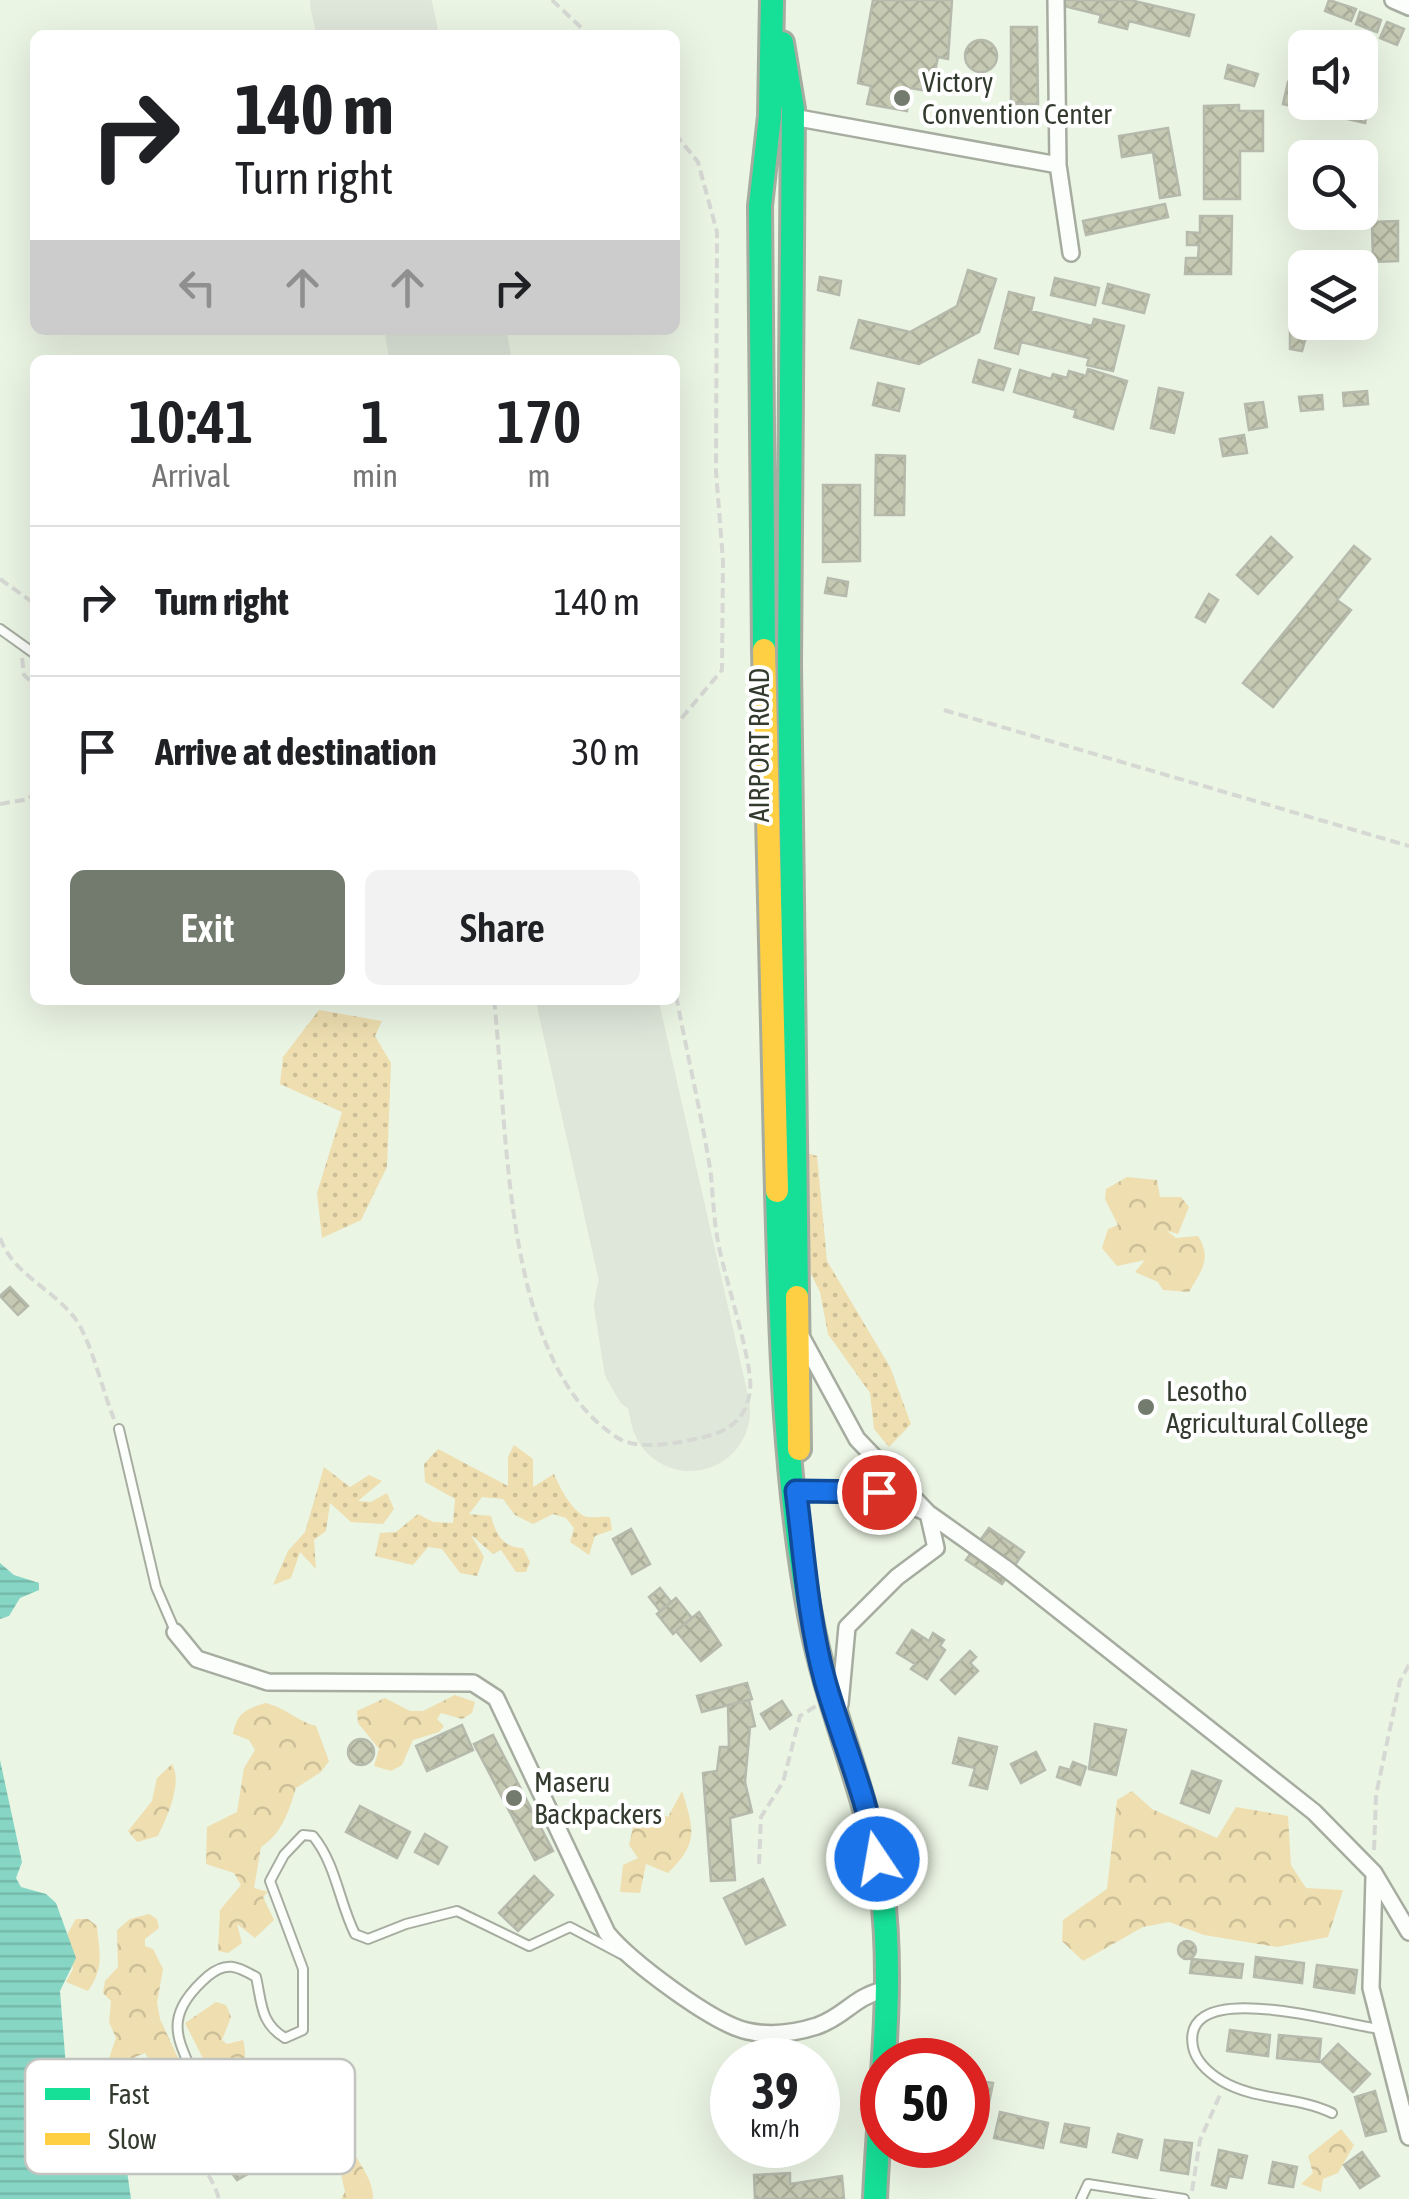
<!DOCTYPE html>
<style>
:root{--surface:#fff;--page:#f2f2f2;--text:#202124;--muted:#757577;--line:#e0e0e0;--accent:#737b6e}
body{margin:0;font-family:"Asap Condensed",sans-serif;background:var(--page);color:var(--text);height:100vh;display:flex;flex-direction:column;font-size:38px;white-space:nowrap}
*{box-sizing:border-box;margin:0}
p{font-size:32px;color:var(--muted)}
.icon{flex:none;width:55px;height:55px;fill:none;stroke:currentColor;stroke-width:2;stroke-linecap:round;stroke-linejoin:round}
.map{position:relative;flex:1;overflow:hidden}
.side{position:absolute;left:30px;top:355px;width:650px;height:650px;display:flex;flex-direction:column;background:var(--surface);border-radius:15px;box-shadow:0 10px 40px #0002}
.side>*{flex:none}
.top-card{position:absolute;left:30px;top:30px;width:650px;height:305px;border-radius:15px;box-shadow:0 10px 40px #0002;background:#fff;color:var(--text);overflow:hidden}
.tools{position:absolute;left:1288px;top:30px;display:grid;gap:20px}
.tools a{display:grid;place-items:center;width:90px;height:90px;border-radius:15px;background:var(--surface);box-shadow:0 10px 40px #0002;font-size:50px}
.speed{position:absolute;left:710px;top:2038px;display:flex;gap:20px;font-size:50px;font-weight:700;text-align:center}
.speed>*{display:grid;place-content:center;width:130px;height:130px;border-radius:50%;background:var(--surface);box-shadow:0 10px 40px #0002;line-height:1}
.speed small{font-size:25px;font-weight:400}
.speed .limit{border:15px solid #d22;background:#fff;color:#111}
.pin{position:absolute;display:grid;place-items:center;width:85px;height:85px;color:#fff;margin:-42px;border:5px solid #fff;border-radius:50%;box-shadow:0 2px 10px #0007}
.me{position:absolute;width:110px;margin:-55px;rotate:348deg;stroke-linejoin:round;filter:drop-shadow(0 0 8px #0008)}
.turn{display:flex;align-items:center;gap:35px;height:210px;padding:0 40px;font-size:45px}
.turn .icon{width:130px;height:130px;stroke-width:2.5}
.turn b{display:block;font-size:70px;line-height:85px}
.lanes{display:flex;align-items:center;height:95px;padding:0 40px;background:#0003;justify-content:center;gap:50px;direction:ltr}
.lanes .off{opacity:.35}
.eta{display:flex;justify-content:space-evenly;align-items:center;height:170px;text-align:center}
.eta b{font-size:60px;font-weight:600;line-height:70px}
.action{display:flex;gap:20px;margin-top:auto;padding:20px 40px}
.action a{flex:1;height:115px;border-radius:15px;background:var(--accent);color:#fff;font-size:40px;font-weight:600;line-height:115px;text-align:center}
.action a+a{background:var(--page);color:var(--text)}
ul{padding:0;list-style:none}
li{display:flex;align-items:center;gap:30px;height:150px;padding:0 40px;border-top:2px solid var(--line)}
li div{flex:1}
li b{display:block;font-size:38px}
li em{font-style:normal}
.map>svg:first-child{display:block}
.grass{fill:url(#grass-dots)}
.forest{fill:url(#forest-crowns)}
.water{fill:url(#water-rules)}
.lines{fill:none;stroke-linecap:round;stroke-linejoin:round}
.taxiway{stroke:#dfe6da;stroke-width:48}
.runway{stroke:#dfe6da;stroke-width:120}
.building{fill:url(#building-cross-hatch);stroke:#b6baac;stroke-width:2.5}
.lane-casing{stroke:#a6ada0;stroke-width:12}
.street-casing{stroke:#a6ada0;stroke-width:20}
.fast-casing{stroke:#a6ada0;stroke-width:28}
.slow-casing{stroke:#a6ada0;stroke-width:28}
.path{stroke:#d6d8d4;stroke-width:4;stroke-dasharray:10 5;stroke-linecap:butt}
.lane{stroke:#fcfefb;stroke-width:8}
.street{stroke:#fcfefb;stroke-width:15}
.fast{stroke:#16e098;stroke-width:22}
.slow{stroke:#ffcf43;stroke-width:22}
.route-casing{stroke:#114b97;stroke-width:25}
.route{stroke:#1a73e8;stroke-width:18}
.poi-dot{fill:#737b6e;stroke:#fff;stroke-width:4}
.labels{text-anchor:middle;stroke-width:8;stroke-linejoin:round;paint-order:stroke}
.poi-label{font-size:28px;fill:#333a2e;stroke:#fff;text-anchor:start}
.street-label{font-size:28px;fill:#333a2e;stroke:#fff}
.key{fill:#fff;stroke:#c2c4c0;stroke-width:2.5}
.key-label{font-size:28px;fill:#333a2e}
</style>
<div class="map">
<svg width="1409" height="2199" viewBox="0 0 1409 2199">
<defs>
<pattern id="grass-dots" width="8" height="8" patternUnits="userSpaceOnUse" patternTransform="scale(2.5)"><rect width="8" height="8" fill="#eedeb0"/><path d="M2 2h.1M6 6h.1" fill="none" stroke="#cdbf98" stroke-width="1.8" stroke-linecap="round"/></pattern>
<pattern id="forest-crowns" width="20" height="18" patternUnits="userSpaceOnUse" patternTransform="scale(2.5)"><rect width="20" height="18" fill="#eedeb0"/><path d="M2 6a3 3 0 1 1 6 0M12 15a3 3 0 1 1 6 0" fill="none" stroke="#cdbf98"/></pattern>
<pattern id="water-rules" width="6" height="5" patternUnits="userSpaceOnUse" patternTransform="scale(2.5)"><rect width="6" height="5" fill="#87d6c5"/><path d="M0 2.5h6" fill="none" stroke="#75b8aa"/></pattern>
<pattern id="building-cross-hatch" width="8" height="8" patternUnits="userSpaceOnUse" patternTransform="scale(2.5)"><rect width="8" height="8" fill="#c6cab3"/><path d="M0 0l8 8M0 8l8-8" fill="none" stroke="#abae9a"/></pattern>
</defs>
<rect width="100%" height="100%" fill="#ebf5e4"/>
<path class="grass" d="M319 1010 382 1021 375 1036 391 1063 387 1167 361 1220 322 1238 317 1193 342 1112 280 1084 283 1057Z
M802 1152 817 1156 827 1261 890 1367 911 1424 889 1447 874 1429 870 1393 828 1334 820 1292 804 1260Z
M514 1445 533 1459V1487L554 1474C560 1488 571 1509 584 1516 590 1519 603 1516 610 1517L612 1530 595 1536 589 1555 570 1542 574 1528 566 1518 553 1514 533 1524 515 1515 503 1499 482 1497 469 1514 491 1516C496 1534 503 1548 523 1548L530 1562 526 1572H516L501 1550 493 1554 471 1535 484 1557 477 1576 460 1573 442 1549 428 1547 413 1565 375 1556 380 1533 396 1532 418 1514 433 1522 453 1523 455 1499 425 1482 424 1464 438 1449 508 1486V1457Z
M324 1467 350 1487 369 1475 382 1481 358 1501 371 1502 387 1493 394 1509 383 1524 351 1522 330 1503 326 1531 314 1540 316 1569 300 1552 291 1578 273 1585 288 1551 305 1532Z"/>
<path class="forest" d="M1127 1177 1157 1180 1160 1197H1181L1189 1207 1178 1234 1167 1231 1176 1238 1198 1236C1213 1260 1200 1272 1189 1292L1163 1290 1158 1282 1135 1272 1145 1260 1117 1266 1102 1248 1108 1229 1118 1225 1105 1199 1106 1189Z
M455 1695 475 1702 472 1713 462 1719 441 1713 437 1719 444 1726 439 1732 413 1740 402 1765 391 1771 374 1766 379 1749 358 1723 357 1711 385 1698 410 1711H423Z
M265 1703C285 1707 295 1720 316 1726L329 1761 321 1772 296 1788C288 1813 283 1832 261 1847L254 1888 268 1892 263 1897 274 1920 255 1938 237 1924 242 1943 228 1953 218 1951 220 1910 241 1885 234 1873 206 1864 207 1827 237 1812 244 1768 255 1750 249 1740 233 1734C237 1713 246 1709 265 1703Z
M172 1764C183 1783 167 1817 158 1836L137 1842 128 1831 152 1801 157 1778Z
M682 1791C694 1829 699 1843 668 1873L646 1864 640 1893 620 1892 623 1865 638 1858 629 1845 638 1806 668 1817Z
M1132 1791 1152 1809 1217 1838 1236 1807 1288 1816 1291 1865 1306 1888 1343 1890 1328 1937 1277 1947 1204 1935 1169 1922 1143 1927 1083 1961 1062 1941 1063 1920 1107 1889 1117 1800Z
M149 1914 157 1919 159 1928 145 1939V1946L153 1949 163 1969 157 2003 160 2019 178 2058 170 2073 155 2070 145 2053 135 2057 147 2098 179 2117 175 2142 159 2148 136 2144 119 2109 120 2089 105 2070 116 2038 109 2022 111 2001 103 1993 105 1981 118 1967 117 1930 130 1919Z
M76 1919H88L97 1926C99 1952 105 1967 88 1991L66 1982 73 1969 66 1936Z
M216 2002 226 2005 231 2017 222 2040 227 2044 243 2040C249 2061 241 2086 223 2098L185 2023Z
M327 2123 341 2126C347 2152 374 2173 373 2199H341L345 2192 341 2174 309 2144 316 2130Z
M1341 2129 1354 2145 1338 2173 1323 2179 1321 2192 1301 2184 1313 2173 1308 2156Z"/>
<path class="water" d="M0 1563 14 1575 39 1583V1590L20 1598 9 1616 0 1619Z
M0 1760 22 1862 16 1878 21 1887 46 1894 56 1903 76 1958 60 1991 68 2093 86 2102 105 2099 119 2109 128 2132 123 2143 131 2199H0Z"/>
<g class="lines">
<path class="taxiway" d="M634 1165 635 1220 618 1305 628 1368 639 1387 656 1399 677 1402 704 1385 709 1358 687 1328 659 1275"/>
<path class="runway" d="M370 0 378 35
M445 330 451 360
M597 1000 690 1411"/>
</g>
<path class="building" d="M873 0H952L948 59 938 57 933 81 924 79 922 90 910 88 907 111 867 104 871 86 858 83Z
M1065 0H1130L1194 15 1189 36 1129 21 1127 29 1099 22 1101 15 1064 6Z
M1329 0 1356 9 1351 21 1325 11Z
M1360 12 1381 20 1377 32 1356 24Z
M1387 22 1404 29 1397 45 1380 38Z
M1011 27H1037L1038 104H1011Z
M965 56a16 16 0 1 1 32 0a16 16 0 1 1-32 0Z
M1228 65 1258 74 1254 86 1225 78Z
M1288 82 1305 87V102H1370L1365 123 1283 104Z
M1239 105V111H1263V151H1240V199H1204V106Z
M1168 128 1180 195 1160 198 1153 152 1122 157 1119 136Z
M1165 204 1168 217 1086 235 1083 221Z
M1200 216H1232L1231 274H1185L1186 258H1198L1199 245H1187V232L1200 233Z
M1398 221V261L1373 262 1372 222Z
M968 270 996 279 979 332 919 364 851 348 859 320 910 332 957 306Z
M820 277 841 281 839 295 818 290Z
M1055 278 1099 288 1095 305 1051 295Z
M1108 284 1149 295 1144 313 1103 303Z
M1009 292 1034 298 1031 311 1092 326 1094 319 1124 326 1113 371 1087 365 1089 358 1021 342 1018 354 995 348Z
M1290 317 1310 323 1302 351 1290 349Z
M979 360 1010 369 1003 390 973 382Z
M1088 369 1127 381 1113 429 1074 417 1076 410 1014 392 1020 370 1051 379 1053 374 1067 378 1069 371 1086 376Z
M878 383 904 389 899 411 873 405Z
M1159 388 1183 393 1174 433 1151 428Z
M1367 391 1368 404 1344 406 1343 393Z
M1322 395 1323 409 1301 411 1299 397Z
M1263 402 1267 427 1249 430 1245 404Z
M1244 435 1247 453 1223 456 1220 439Z
M876 455 905 456 904 515H875Z
M823 485H860V561L823 562Z
M1271 537 1292 557 1258 594 1237 575Z
M1354 546 1370 559 1337 600 1351 610 1273 707 1243 683Z
M828 578 848 582 846 596 825 593Z
M1209 594 1218 600 1205 622 1196 617Z
M10 1287 28 1306 18 1315 0 1296Z
M989 1528 1024 1552 1002 1584 966 1560Z
M631 1529 650 1564 632 1574 613 1539Z
M660 1588 671 1602 660 1611 649 1597Z
M676 1598 692 1618 673 1634 657 1614Z
M699 1612 721 1645 701 1661 676 1631Z
M912 1630 929 1641 933 1633 944 1640 940 1646 945 1650 927 1679 911 1669 915 1664 897 1653Z
M970 1651 976 1657 970 1663 978 1671 955 1694 941 1680Z
M747 1683 752 1699 702 1712 697 1696Z
M749 1700 755 1726 750 1727 745 1782 752 1812 730 1818 735 1880 711 1881 703 1773 717 1771 720 1747H729L728 1705Z
M782 1701 791 1715 770 1729 761 1714Z
M1095 1724 1126 1730 1116 1775 1089 1769Z
M462 1725 473 1750 427 1771 416 1746Z
M493 1735 553 1851 535 1860 474 1744Z
M959 1738 997 1747 987 1789 970 1785 975 1768 953 1763Z
M348 1752a13 13 0 1 1 26 0a13 13 0 1 1-26 0Z
M1036 1752 1045 1770 1021 1783 1011 1764Z
M1073 1762 1086 1767 1080 1785 1057 1777 1060 1767 1070 1770Z
M1192 1771 1221 1781 1209 1813 1181 1803Z
M360 1806 410 1832 397 1858 346 1832Z
M425 1834 447 1847 438 1864 415 1852Z
M534 1876 553 1895 518 1931 499 1913Z
M763 1879 785 1925 746 1944 724 1898Z
M1178 1950a9 9 0 1 1 18 0a9 9 0 1 1-18 0Z
M1256 1957 1304 1963 1302 1983 1254 1977Z
M1192 1959 1243 1964 1241 1978 1190 1973Z
M1317 1965 1357 1970 1354 1993 1314 1987Z
M1230 2030 1270 2035 1268 2056 1227 2051Z
M1279 2035 1321 2039 1319 2062 1277 2058Z
M1338 2044 1370 2074 1353 2092 1321 2062Z
M968 2079 993 2083 988 2108 968 2105Z
M1375 2091 1386 2131 1366 2136 1355 2097Z
M1000 2112 1048 2123 1043 2148 994 2138Z
M1065 2124 1089 2128 1086 2147 1061 2142Z
M241 2128 262 2166 237 2180 211 2145Z
M1118 2134 1142 2140 1137 2158 1113 2152Z
M1165 2140 1192 2143 1188 2174 1161 2170Z
M1219 2150 1247 2156 1242 2178 1229 2176 1226 2188 1212 2185Z
M1362 2152 1379 2176 1360 2188 1344 2165Z
M1273 2162 1297 2167 1293 2187 1269 2183Z
M790 2173V2184L842 2176 844 2199H755L754 2175Z"/>
<g class="lines">
<defs>
<path id="lane" d="M0 629 35 654
M119 1429 156 1587 175 1631
M1332 2113C1297 2096 1256 2101 1222 2081 1209 2073 1196 2062 1193 2047 1179 1974 1347 2026 1380 2029
M196 2123C211 2057 139 2036 208 1976 226 1961 237 1966 256 1977 262 2003 260 2023 285 2038L303 2030V1969L270 1881 284 1855 303 1835 313 1836C336 1864 339 1902 355 1934L368 1939 406 1924 457 1911 529 1946 570 1927 621 1954
M1081 2199 1088 2184 1184 2199"/>
<path id="street" d="M1056 0 1058 165 1071 253
M1393 0 1409 7
M793 117 1058 165
M801 1336 857 1439 928 1513 936 1548 897 1577 847 1627 840 1704
M796 1491 879 1492 928 1513 1004 1567 1314 1812 1374 1873 1409 1932
M175 1632 197 1659 268 1682 473 1683 496 1698 607 1933C630 1961 712 2023 747 2031 769 2036 795 2033 817 2026 846 2016 853 1997 884 1990
M1374 1877 1371 1988 1409 2137"/>
<path id="fast" d="M782 43 793 109 789 665 797 1297
M764 650 760 206 770 116 772 0
M777 1191C781 1334 784 1478 811 1620 828 1711 870 1796 882 1890 895 1990 879 2098 875 2199"/>
<path id="slow" d="M764 650 777 1191
M797 1297 799 1449"/>
</defs>
<use href="#lane" class="lane-casing"/>
<use href="#street" class="street-casing"/>
<use href="#fast" class="fast-casing"/>
<use href="#slow" class="slow-casing"/>
<path class="path" d="M552 0 589 35
M675 134 698 162 717 232 716 471 723 561 722 670 675 726
M0 579 35 604
M22 658 24 675 35 685
M944 710 1409 846
M0 804 29 799 35 791
M494 1000C508 1121 501 1365 618 1438 639 1451 678 1443 700 1438 727 1432 746 1421 750 1391 754 1363 722 1271 717 1236 713 1213 713 1190 710 1168 700 1108 686 1049 675 990
M0 1238C14 1275 49 1286 74 1317 91 1339 102 1390 114 1419
M1374 1850 1376 1795 1400 1681 1409 1665
M759 1864 761 1817 783 1782 800 1716 816 1706
M195 2133C192 2156 213 2176 219 2199
M1192 2191 1200 2140 1220 2095"/>
<use href="#lane" class="lane"/>
<use href="#street" class="street"/>
<use href="#fast" class="fast"/>
<use href="#slow" class="slow"/>
</g>
<g class="lines">
<defs>
<path id="route" d="M877 1859C868 1798 842 1741 825 1681 808 1619 804 1555 796 1491L879 1492"/>
</defs>
<use href="#route" class="route-casing"/>
<use href="#route" class="route"/>
</g>
<g class="poi-dot">
<circle cx="902" cy="98" r="10"/>
<circle cx="1146" cy="1407" r="10"/>
<circle cx="514" cy="1798" r="10"/>
</g>
<g class="labels">
<g class="poi-label">
<text x="922" y="92">Victory<tspan x="922" dy="32">Convention Center</tspan></text>
<text x="1166" y="1401">Lesotho<tspan x="1166" dy="32">Agricultural College</tspan></text>
<text x="534" y="1792">Maseru<tspan x="534" dy="32">Backpackers</tspan></text>
</g>
<g class="street-label">
<text transform="translate(759 745) rotate(-90)" y="10">AIRPORT ROAD</text>
</g>
</g>
<rect x="25" y="2059" width="330" height="115" rx="15" class="key"/>
<rect x="45" y="2088" width="45" height="12" fill="#16e098"/>
<rect x="45" y="2133" width="45" height="12" fill="#ffcf43"/>
<g class="key-label">
<text x="108" y="2104">Fast</text>
<text x="108" y="2149">Slow</text>
</g>
</svg>
<div class="tools">
<a><svg class="icon" aria-label="sound" viewBox="0 0 24 24"><path d="M4 9h4l5-4v14l-5-4H4zM17 9q2 3 0 6"/></svg></a>
<a><svg class="icon" aria-label="search" viewBox="0 0 24 24"><circle cx="10" cy="10" r="6"/><path d="M15 15l6 6"/></svg></a>
<a><svg class="icon" aria-label="layers" viewBox="0 0 24 24"><path d="M12 4l9 5-9 5-9-5zM3 14l9 5 9-5"/></svg></a>
</div>
<div class="speed"><div>39<small>km/h</small></div><div class="limit">50</div></div>
<div class="pin" style="left:879px;top:1492px;background:#d93025"><svg class="icon" aria-label="arrive" viewBox="0 0 24 24"><path d="M6 21V4h12l-3 4 3 4H6"/></svg></div>
<svg class="me" style="left:877px;top:1859px" viewBox="-20 -20 40 40"><circle r="17" fill="#1a73e8" stroke="#fff" stroke-width="3"/><path d="M0-11L8 9 0 5-8 9z" fill="#fff"/></svg>
<div class="top-card">
<div class="turn"><svg class="icon" aria-label="right" viewBox="0 0 24 24"><path d="M7 20v-9h11M14 6l5 5-5 5"/></svg><div><b>140 m</b>Turn right</div></div>
<div class="lanes"><svg class="icon off" aria-label="left" viewBox="0 0 24 24"><path d="M17 20v-9H6M10 6l-5 5 5 5"/></svg><svg class="icon off" aria-label="ahead" viewBox="0 0 24 24"><path d="M12 20V5M6 11l6-6 6 6"/></svg><svg class="icon off" aria-label="ahead" viewBox="0 0 24 24"><path d="M12 20V5M6 11l6-6 6 6"/></svg><svg class="icon" aria-label="right" viewBox="0 0 24 24"><path d="M7 20v-9h11M14 6l5 5-5 5"/></svg></div>
</div>
<section class="side">
<div class="eta">
<div><b>10:41</b><p>Arrival</p></div>
<div><b>1</b><p>min</p></div>
<div><b>170</b><p>m</p></div>
</div>
<ul>
<li><svg class="icon" aria-label="right" viewBox="0 0 24 24"><path d="M7 20v-9h11M14 6l5 5-5 5"/></svg><div><b>Turn right</b></div><em>140 m</em></li>
<li><svg class="icon" aria-label="arrive" viewBox="0 0 24 24"><path d="M6 21V4h12l-3 4 3 4H6"/></svg><div><b>Arrive at destination</b></div><em>30 m</em></li>
</ul>
<div class="action"><a>Exit</a><a>Share</a></div>
</section>
</div>
